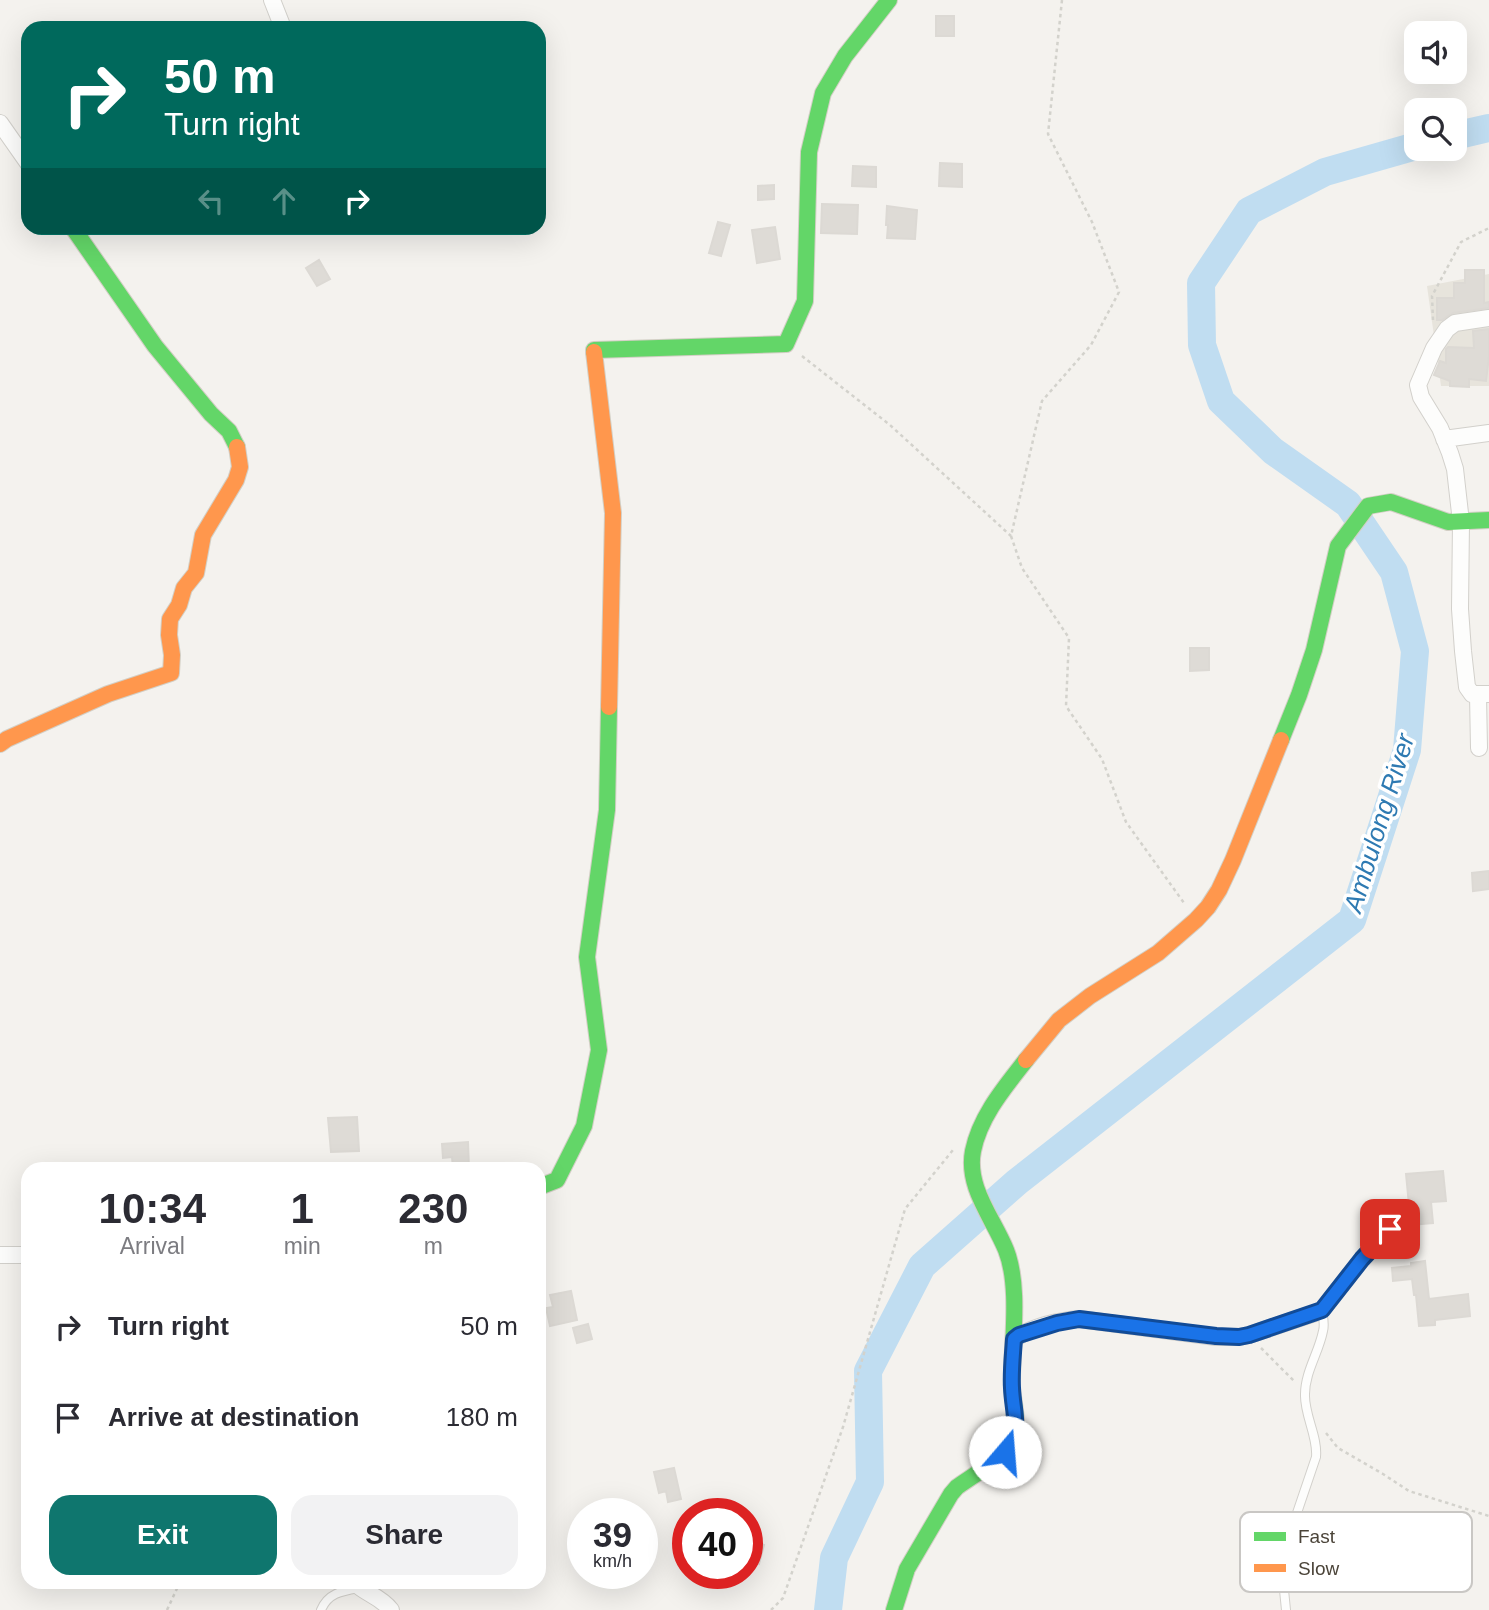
<!DOCTYPE html>
<style>
:root{--surface:#fff;--page:#f2f2f3;--text:#2b2b33;--muted:#7c7c81;--accent:#0f766e}
body{margin:0;font-family:Arial,sans-serif;background:var(--page);color:var(--text);height:100vh;display:flex;flex-direction:column;font-size:26px;white-space:nowrap}
*{box-sizing:border-box;margin:0}
p{font-size:23px;color:var(--muted)}
.icon{flex:none;width:38px;height:38px;fill:none;stroke:currentColor;stroke-width:2;stroke-linecap:round;stroke-linejoin:round}
.map{position:relative;flex:1;overflow:hidden}
.sheet{position:absolute;left:21px;top:1162px;width:525px;height:427px;display:flex;flex-direction:column;background:var(--surface);border-radius:21px;box-shadow:0 7px 28px #0002}
.sheet>*{flex:none}
.hud{position:absolute;left:21px;top:21px;width:525px;height:214px;border-radius:21px;box-shadow:0 7px 28px #0002;background:#00695c;color:#fff;overflow:hidden}
.fabs{position:absolute;left:1404px;top:21px;display:grid;gap:14px}
.fabs a{display:grid;place-items:center;width:63px;height:63px;border-radius:14px;background:var(--surface);box-shadow:0 7px 28px #0002;font-size:35px}
.speed{position:absolute;left:567px;top:1498px;display:flex;gap:14px;font-size:35px;font-weight:700;text-align:center}
.speed>*{display:grid;place-content:center;width:91px;height:91px;border-radius:50%;background:var(--surface);box-shadow:0 7px 28px #0002;line-height:1}
.speed small{font-size:18px;font-weight:400}
.speed .limit{border:10px solid #d22;background:#fff;color:#111}
.pin{position:absolute;display:grid;place-items:center;width:60px;height:60px;color:#fff;margin:-30px;border-radius:14px;box-shadow:0 4px 10px #0006}
.me{position:absolute;width:77px;margin:-38px;rotate:18deg;stroke-linejoin:round;filter:drop-shadow(0 0 5px #0008)}
.turn{display:flex;align-items:center;gap:24px;height:147px;padding:0 28px;font-size:32px}
.turn .icon{width:91px;height:91px;stroke-width:2.5}
.turn b{display:block;font-size:49px;line-height:60px}
.lanes{display:flex;align-items:center;height:66px;padding:0 28px;background:#0003;justify-content:center;gap:35px;direction:ltr}
.lanes .off{opacity:.35}
.eta{display:flex;justify-content:space-evenly;align-items:center;height:119px;text-align:center}
.eta b{font-size:42px;font-weight:700;line-height:49px}
.action{display:flex;gap:14px;margin-top:auto;padding:14px 28px}
.action a{flex:1;height:80px;border-radius:21px;background:var(--accent);color:#fff;font-size:28px;font-weight:700;line-height:80px;text-align:center}
.action a+a{background:var(--page);color:var(--text)}
ul{padding:0;list-style:none}
li{display:flex;align-items:center;gap:21px;height:91px;padding:0 28px}
li div{flex:1}
li b{display:block;font-size:26px}
li em{font-style:normal}
.map>svg:first-child{display:block}
.residential{fill:#e7e4dc}
.lines{fill:none;stroke-linecap:round;stroke-linejoin:round}
.river{stroke:#c0ddf1;stroke-width:28}
.building{fill:#dedbd6;stroke:#dcd9d4;stroke-width:2}
.lane-casing{stroke:#d2d0cb;stroke-width:10}
.street-casing{stroke:#d2d0cb;stroke-width:18}
.fast-casing{stroke:#d3cfc5;stroke-width:18}
.slow-casing{stroke:#d3cfc5;stroke-width:18}
.path{stroke:#d3d2cc;stroke-width:2.5;stroke-dasharray:3.5 3.5;stroke-linecap:butt}
.lane{stroke:#fdfdfc;stroke-width:8}
.street{stroke:#fdfdfc;stroke-width:16}
.fast{stroke:#63d668;stroke-width:16}
.slow{stroke:#ff974d;stroke-width:16}
.route-casing{stroke:#114b97;stroke-width:18}
.route{stroke:#1a73e8;stroke-width:12}
.labels{text-anchor:middle;stroke-width:7;stroke-linejoin:round;paint-order:stroke}
.water-label{font-size:26px;font-style:italic;fill:#2e7ab2;stroke:#fff}
.key{fill:#fff;stroke:#c9c7c4;stroke-width:2}
.key-label{font-size:19px;fill:#4b4439}
</style>
<div class="map">
<svg width="1489" height="1610" viewBox="0 0 1489 1610">
<rect width="100%" height="100%" fill="#f4f2ee"/>
<path class="residential" d="M1489 274V386H1441L1427 286Z"/>
<g class="lines">
<path class="river" d="M1454 136 1489 128
M828 1610 834 1558 870 1482 868 1371 922 1266 1017 1182 1352 920 1407 750 1415 651 1394 572 1348 504 1273 451 1221 401 1202 345 1201 283 1249 211 1325 172 1416 146"/>
</g>
<path class="building" d="M936 16H954V36H936Z
M940 163 962 164V187L939 186Z
M853 166 876 167V187L852 186Z
M774 185V199L758 200V186Z
M822 204 858 205 857 234 821 233Z
M887 206 917 210 915 239 887 238 888 225H886Z
M718 222 730 225 721 256 709 253Z
M775 227 780 259 757 263 752 230Z
M319 260 330 279 317 286 306 268Z
M1465 270H1484V303L1489 302V308L1453 313 1442 320H1437V298H1454V283H1465Z
M1489 329V356L1486 381 1469 379V387L1450 386V381L1434 375 1440 361 1446 363V349L1448 347 1474 348 1473 331Z
M1190 648H1209V670L1190 671Z
M1489 871V889L1473 891 1472 873Z
M357 1117 359 1151 331 1152 328 1118Z
M468 1142 469 1169H453L452 1157 443 1158 442 1144Z
M1443 1171 1446 1201 1431 1202 1433 1223 1408 1225 1414 1217V1212L1409 1205 1406 1174Z
M1425 1261 1429 1299 1468 1294 1470 1316 1435 1320V1325L1419 1326 1416 1295H1414L1412 1279 1393 1281 1392 1268 1411 1266V1263Z
M571 1291 577 1320 550 1326 546 1308 553 1307 550 1295Z
M588 1324 592 1339 577 1343 573 1328Z
M674 1468 681 1499 668 1502 666 1491 659 1493 654 1472Z
M751 1541 764 1545 759 1564 747 1560V1553Z"/>
<g class="lines">
<defs>
<path id="lane" d="M321 1610C328 1593 342 1591 359 1588
M1286 1610 1281 1560 1316 1457C1318 1436 1304 1415 1305 1394 1305 1372 1319 1352 1323 1331 1325 1324 1323 1317 1322 1310"/>
<path id="street" d="M272 0 283 28
M0 123 28 163
M1489 318 1455 323 1447 329 1434 348 1418 385 1421 397 1440 428 1450 453 1455 469 1461 522 1460 609 1463 651 1467 687 1472 694H1489
M1444 439 1489 433
M1478 695 1479 748
M0 1255H28
M1014 1339C1032 1327 1058 1321 1079 1319L1216 1337H1239L1249 1335 1315 1313 1322 1310 1362 1259 1404 1214
M354 1582C365 1594 379 1595 391 1610"/>
<path id="fast" d="M73 228 155 346 211 414 229 431 237 447
M594 352V350L786 344 805 301 809 152 823 93 845 56 889 0
M1281 740 1299 695 1314 650 1338 546 1368 506 1391 502 1448 522 1489 520
M539 1187 557 1180 584 1126 599 1050 587 957 607 810 609 707
M894 1610 907 1569 951 1494 957 1487C971 1477 1003 1458 1011 1444 1021 1427 1013 1405 1012 1387 1011 1346 1021 1288 1006 1250 993 1218 966 1187 973 1151 980 1116 1005 1087 1026 1060"/>
<path id="slow" d="M594 352 613 513 609 707
M0 744 7 739 108 694 171 673 172 655 169 635 170 619 179 605 184 588 196 573 203 535 236 480 240 467 237 447
M1026 1060 1059 1020 1090 996 1158 953 1196 920 1208 907 1219 890 1233 860 1281 740"/>
</defs>
<use href="#lane" class="lane-casing"/>
<use href="#street" class="street-casing"/>
<use href="#fast" class="fast-casing"/>
<use href="#slow" class="slow-casing"/>
<path class="path" d="M1062 0 1048 134 1092 222 1119 292 1091 345 1042 401 1011 536 1022 568 1069 638 1066 706 1102 759 1126 822 1184 903
M1433 320 1432 296 1461 242 1489 228
M802 356 890 425 1011 536
M1261 1348 1294 1381
M1326 1433 1338 1448 1383 1474 1409 1491 1489 1516
M167 1610 180 1582
M771 1610 783 1598 843 1427 905 1209 953 1150"/>
<use href="#lane" class="lane"/>
<use href="#street" class="street"/>
<use href="#fast" class="fast"/>
<use href="#slow" class="slow"/>
</g>
<g class="lines">
<defs>
<path id="route" d="M1005 1452C1022 1429 1013 1414 1012 1388 1011 1372 1013 1355 1014 1339L1019 1335 1057 1323 1079 1319 1216 1336 1239 1337 1249 1335 1322 1310 1362 1259 1390 1229"/>
</defs>
<use href="#route" class="route-casing"/>
<use href="#route" class="route"/>
</g>
<g class="labels">
<g class="water-label">
<text transform="translate(1379 823) rotate(-73)" y="9">Ambulong River</text>
</g>
</g>
<rect x="1240" y="1512" width="232" height="80" rx="10" class="key"/>
<rect x="1254" y="1532" width="32" height="9" fill="#63d668"/>
<rect x="1254" y="1564" width="32" height="8" fill="#ff974d"/>
<g class="key-label">
<text x="1298" y="1543">Fast</text>
<text x="1298" y="1575">Slow</text>
</g>
</svg>
<div class="fabs">
<a><svg class="icon" aria-label="sound" viewBox="0 0 24 24"><path d="M4 9h4l5-4v14l-5-4H4zM17 9q2 3 0 6"/></svg></a>
<a><svg class="icon" aria-label="search" viewBox="0 0 24 24"><circle cx="10" cy="10" r="6"/><path d="M15 15l6 6"/></svg></a>
</div>
<div class="speed"><div>39<small>km/h</small></div><div class="limit">40</div></div>
<div class="pin" style="left:1390px;top:1229px;background:#d93025"><svg class="icon" aria-label="arrive" viewBox="0 0 24 24"><path d="M6 21V4h12l-3 4 3 4H6"/></svg></div>
<svg class="me" style="left:1005px;top:1452px" viewBox="-20 -20 40 40"><circle r="19" fill="#fff"/><path d="M0-13L10 11 0 6-10 11z" fill="#1a73e8"/></svg>
<div class="hud">
<div class="turn"><svg class="icon" aria-label="right" viewBox="0 0 24 24"><path d="M7 20v-9h11M14 6l5 5-5 5"/></svg><div><b>50 m</b>Turn right</div></div>
<div class="lanes"><svg class="icon off" aria-label="left" viewBox="0 0 24 24"><path d="M17 20v-9H6M10 6l-5 5 5 5"/></svg><svg class="icon off" aria-label="ahead" viewBox="0 0 24 24"><path d="M12 20V5M6 11l6-6 6 6"/></svg><svg class="icon" aria-label="right" viewBox="0 0 24 24"><path d="M7 20v-9h11M14 6l5 5-5 5"/></svg></div>
</div>
<section class="sheet">
<div class="eta">
<div><b>10:34</b><p>Arrival</p></div>
<div><b>1</b><p>min</p></div>
<div><b>230</b><p>m</p></div>
</div>
<ul>
<li><svg class="icon" aria-label="right" viewBox="0 0 24 24"><path d="M7 20v-9h11M14 6l5 5-5 5"/></svg><div><b>Turn right</b></div><em>50 m</em></li>
<li><svg class="icon" aria-label="arrive" viewBox="0 0 24 24"><path d="M6 21V4h12l-3 4 3 4H6"/></svg><div><b>Arrive at destination</b></div><em>180 m</em></li>
</ul>
<div class="action"><a>Exit</a><a>Share</a></div>
</section>
</div>
